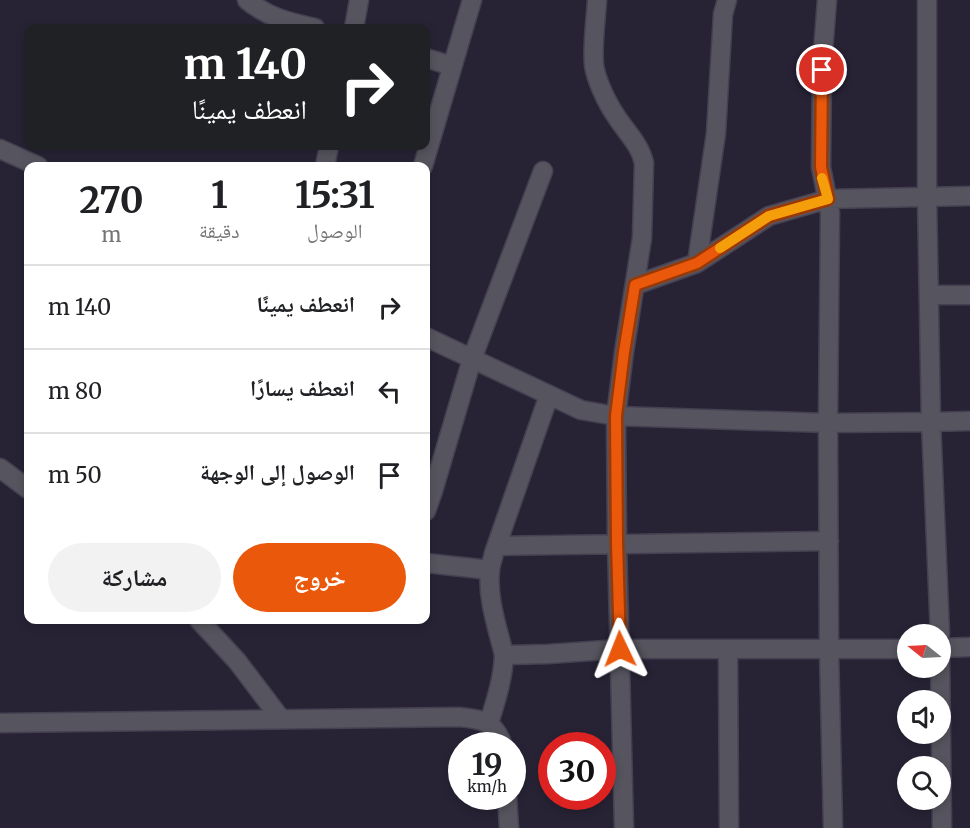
<!DOCTYPE html>
<html lang="ar">
<meta charset="utf-8">
<style>
:root{--surface:#fff;--page:#f2f2f2;--text:#202124;--muted:#757577;--line:#e0e0e0;--accent:#ea580c}
body{margin:0;font-family:Merriweather,"Noto Naskh Arabic",serif;background:var(--page);color:var(--text);direction:rtl;height:100vh;display:flex;flex-direction:column;font-size:22px;white-space:nowrap}
*{box-sizing:border-box;margin:0}
p{font-size:20px;color:var(--muted)}
.icon{flex:none;width:33px;height:33px;fill:none;stroke:currentColor;stroke-width:2;stroke-linecap:round;stroke-linejoin:round}
.map{position:relative;flex:1;overflow:hidden;direction:ltr}
.details{position:absolute;left:24px;top:162px;width:406px;height:462px;display:flex;flex-direction:column;background:var(--surface);border-radius:12px;box-shadow:0 3px 9px #0003;direction:rtl}
.details>*{flex:none}
.banner{position:absolute;left:24px;top:24px;width:406px;height:126px;border-radius:12px;box-shadow:0 3px 9px #0003;direction:rtl;background:#202124;color:#fff;overflow:hidden}
.needle{width:39px;rotate:288deg}
.tools{position:absolute;left:897px;top:624px;display:grid;gap:12px}
.tools a{display:grid;place-items:center;width:54px;height:54px;border-radius:50%;background:var(--surface);box-shadow:0 3px 9px #0003;font-size:30px}
.speed{position:absolute;left:448px;top:732px;display:flex;gap:12px;font-size:30px;font-weight:700;text-align:center}
.speed>*{display:grid;place-content:center;width:78px;height:78px;border-radius:50%;background:var(--surface);box-shadow:0 3px 9px #0003;line-height:1}
.speed small{font-size:15px;font-weight:400}
.speed .limit{border:9px solid #d22;background:#fff;color:#111}
.pin{position:absolute;display:grid;place-items:center;width:51px;height:51px;color:#fff;margin:-26px;border:3px solid #fff;border-radius:50%;box-shadow:0 2px 6px #0007}
.me{position:absolute;width:66px;margin:-33px;rotate:358deg;stroke-linejoin:round;filter:drop-shadow(0 0 4px #0008)}
.turn{display:flex;align-items:center;gap:21px;height:126px;padding:0 24px;font-size:27px}
.turn .icon{width:78px;height:78px;stroke-width:2.5}
.turn b{display:block;font-size:42px;line-height:51px}
.eta{display:flex;justify-content:space-evenly;align-items:center;height:102px;text-align:center}
.eta b{font-size:36px;font-weight:700;line-height:42px}
.action{display:flex;gap:12px;margin-top:auto;padding:12px 24px}
.action a{flex:1;height:69px;border-radius:36px;background:var(--accent);color:#fff;font-size:24px;font-weight:700;line-height:69px;text-align:center}
.action a+a{background:var(--page);color:var(--text)}
ul{padding:0;list-style:none}
li{display:flex;align-items:center;gap:18px;height:84px;padding:0 24px;border-top:2px solid var(--line)}
li div{flex:1}
li b{display:block;font-size:22px}
li em{font-style:normal}
.map>svg:first-child{display:block}
.lines{fill:none;stroke-linecap:round;stroke-linejoin:round}
.minor-casing{stroke:#444051;stroke-width:21}
.minor{stroke:#56545e;stroke-width:18}
.route-casing{stroke:#983908;stroke-width:15}
.route{stroke:#ea580c;stroke-width:10}
.slow{stroke:#f59e0b;stroke-width:10}
</style>
<div class="map">
<svg width="970" height="828" viewBox="0 0 970 828">
<rect width="100%" height="100%" fill="#272335"/>
<g class="lines">
<defs>
<path id="minor" d="M247 0C269 18 288 22 315 28
M597 0C596 19 592 46 594 65 596 80 607 103 616 116 626 132 640 144 644 163L642 238 624 352 616 416 617 543 624 828
M827 0 822 64 821 167 830 213 828 423 829 650 833 828
M927 0V197L931 422 940 634
M354 28 359 0
M426 58 452 66
M0 149 38 166
M325 166 329 146
M423 166 472 0
M697 263 716 133 723 14 727 0
M635 285 697 263 769 216 828 199 970 196
M929 295H970
M426 337 581 410 616 416 828 423 931 422 970 421
M0 468 28 489
M426 511 433 491 472 359 543 171
M497 546 829 541
M426 563 490 570
M199 620 237 661 281 719
M940 648 970 647
M728 650 729 828
M940 650 942 828
M504 655C498 629 487 599 490 571 490 565 493 559 494 553L549 395
M0 723 459 717C482 719 495 721 503 746
M489 723C496 700 503 679 504 655L548 654 620 649H908
M507 796 509 828"/>
</defs>
<use href="#minor" class="minor-casing"/>
<use href="#minor" class="minor"/>
</g>
<g class="lines">
<defs>
<path id="route" d="M620 649 617 543 616 416 624 352 635 285 697 263 769 216 828 199 821 167 822 70"/>
</defs>
<use href="#route" class="route-casing"/>
<use href="#route" class="route"/>
<path class="slow" d="M720 248 769 216 828 199 822 178"/>
</g>
</svg>
<div class="tools">
<a><svg class="needle" viewBox="-14 -14 28 28"><path d="M0-13l5 13h-10z" fill="#e53935"/><path d="M0 13l5-13h-10z" fill="#757577"/></svg></a>
<a><svg class="icon" aria-label="sound" viewBox="0 0 24 24"><path d="M4 9h4l5-4v14l-5-4H4zM17 9q2 3 0 6"/></svg></a>
<a><svg class="icon" aria-label="search" viewBox="0 0 24 24"><circle cx="10" cy="10" r="6"/><path d="M15 15l6 6"/></svg></a>
</div>
<div class="speed"><div>19<small>km/h</small></div><div class="limit">30</div></div>
<div class="pin" style="left:822px;top:70px;background:#d93025"><svg class="icon" aria-label="arrive" viewBox="0 0 24 24"><path d="M6 21V4h12l-3 4 3 4H6"/></svg></div>
<svg class="me" style="left:620px;top:649px" viewBox="-20 -20 40 40"><path d="M0-17L14 15 0 8-14 15z" fill="#ea580c" stroke="#fff" stroke-width="4"/></svg>
<div class="banner">
<div class="turn"><svg class="icon" aria-label="right" viewBox="0 0 24 24"><path d="M7 20v-9h11M14 6l5 5-5 5"/></svg><div><b>140 m</b>انعطف يمينًا</div></div>
</div>
<section class="details">
<div class="eta">
<div><b>15:31</b><p>الوصول</p></div>
<div><b>1</b><p>دقيقة</p></div>
<div><b>270</b><p>m</p></div>
</div>
<ul>
<li><svg class="icon" aria-label="right" viewBox="0 0 24 24"><path d="M7 20v-9h11M14 6l5 5-5 5"/></svg><div><b>انعطف يمينًا</b></div><em>140 m</em></li>
<li><svg class="icon" aria-label="left" viewBox="0 0 24 24"><path d="M17 20v-9H6M10 6l-5 5 5 5"/></svg><div><b>انعطف يسارًا</b></div><em>80 m</em></li>
<li><svg class="icon" aria-label="arrive" viewBox="0 0 24 24"><path d="M6 21V4h12l-3 4 3 4H6"/></svg><div><b>الوصول إلى الوجهة</b></div><em>50 m</em></li>
</ul>
<div class="action"><a>خروج</a><a>مشاركة</a></div>
</section>
</div>
